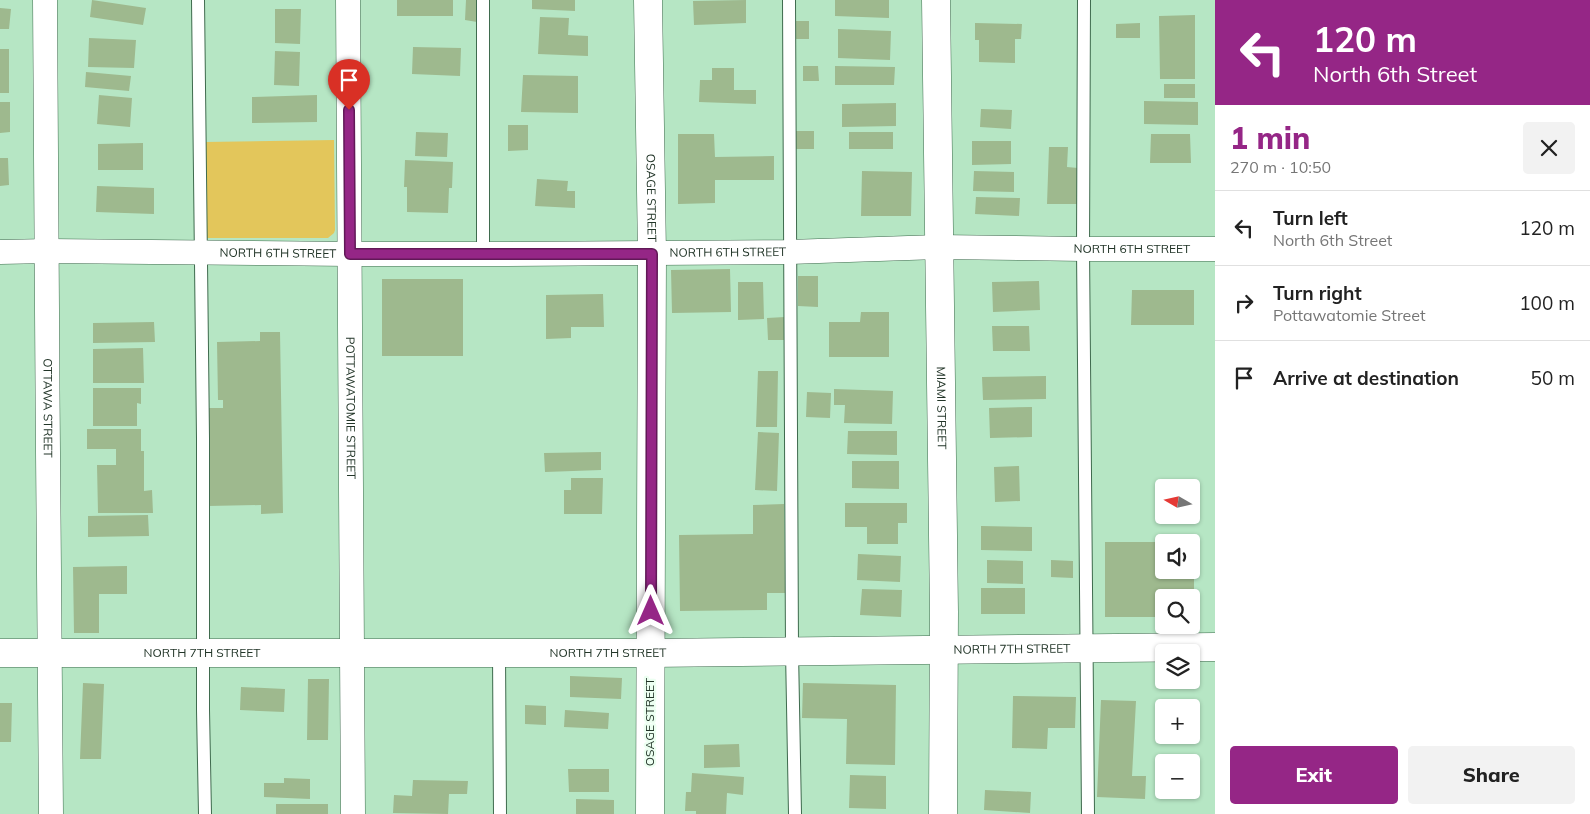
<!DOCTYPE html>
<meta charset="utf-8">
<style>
:root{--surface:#fff;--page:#f2f2f2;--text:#222;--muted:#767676;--line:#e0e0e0;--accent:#952686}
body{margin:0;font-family:Mulish,sans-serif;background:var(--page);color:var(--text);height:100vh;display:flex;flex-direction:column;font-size:19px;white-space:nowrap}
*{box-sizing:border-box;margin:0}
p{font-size:16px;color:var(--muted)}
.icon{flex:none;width:28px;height:28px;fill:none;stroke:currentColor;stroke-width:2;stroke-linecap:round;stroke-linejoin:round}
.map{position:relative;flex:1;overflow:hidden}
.details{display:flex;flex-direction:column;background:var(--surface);width:375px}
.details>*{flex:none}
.guide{background:#952686;color:#fff;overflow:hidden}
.needle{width:32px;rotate:279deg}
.controls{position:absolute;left:1155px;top:479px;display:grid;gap:10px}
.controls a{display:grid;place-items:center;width:45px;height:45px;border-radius:5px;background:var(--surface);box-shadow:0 1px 4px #0004;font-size:25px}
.pin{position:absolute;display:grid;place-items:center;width:42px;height:42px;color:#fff;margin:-51px -21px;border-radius:50% 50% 50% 0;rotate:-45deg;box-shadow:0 0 5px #0007}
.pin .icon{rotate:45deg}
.me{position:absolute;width:55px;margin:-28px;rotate:0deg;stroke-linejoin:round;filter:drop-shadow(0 0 4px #0008)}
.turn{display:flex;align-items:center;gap:18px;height:105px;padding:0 15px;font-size:22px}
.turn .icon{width:65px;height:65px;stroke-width:2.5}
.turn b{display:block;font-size:35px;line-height:42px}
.round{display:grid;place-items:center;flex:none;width:52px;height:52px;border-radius:5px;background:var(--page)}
.overview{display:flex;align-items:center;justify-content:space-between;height:85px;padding:0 15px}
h1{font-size:30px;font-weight:800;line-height:38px;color:var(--accent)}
.button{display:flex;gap:10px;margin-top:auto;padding:10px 15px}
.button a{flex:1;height:58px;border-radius:5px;background:var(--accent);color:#fff;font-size:20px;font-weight:800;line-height:58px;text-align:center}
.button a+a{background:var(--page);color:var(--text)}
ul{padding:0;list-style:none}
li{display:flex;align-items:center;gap:15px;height:75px;padding:0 15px;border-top:1px solid var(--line)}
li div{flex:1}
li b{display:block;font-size:19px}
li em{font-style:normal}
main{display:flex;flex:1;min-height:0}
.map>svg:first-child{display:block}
.green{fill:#e3c65b}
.building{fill:#9eb98e}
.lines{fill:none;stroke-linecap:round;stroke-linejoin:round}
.lane-casing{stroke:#3f6b4e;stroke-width:14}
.street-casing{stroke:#3f6b4e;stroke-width:25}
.secondary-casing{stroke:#3f6b4e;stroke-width:29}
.lane{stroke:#fff;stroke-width:12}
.street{stroke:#fff;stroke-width:24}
.secondary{stroke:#fff;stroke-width:28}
.route-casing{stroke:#611957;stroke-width:12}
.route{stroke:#952686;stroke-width:9}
.labels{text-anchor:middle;stroke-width:4.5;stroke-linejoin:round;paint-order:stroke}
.street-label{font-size:12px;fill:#223528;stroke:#ecfff1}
</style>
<main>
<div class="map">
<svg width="1215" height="814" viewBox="0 0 1215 814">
<rect width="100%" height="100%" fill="#b6e6c4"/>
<path class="green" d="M334 140 335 230 334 233 328 238H205L204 142Z"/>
<path class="building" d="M92 0 146 8 143 25 90 17Z
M397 0H453V16H397Z
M466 0H476L477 22 465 20Z
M532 0H575V11L532 9Z
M746 0V23L694 25 693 1Z
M835 0H889V18L835 16Z
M0 8 11 9 9 29H0Z
M275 9H301L300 44 275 43Z
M1195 15V79H1160L1159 16Z
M540 17 569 18 568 35 588 36V56L538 54Z
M796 21H809V39H796Z
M975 23 1022 24 1021 39H1015V63L979 62V40H975Z
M1140 23V38H1116V24Z
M838 29 891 31 890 60 838 58Z
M89 38 136 40 134 68 88 67Z
M413 47 461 48 460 76 412 74Z
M0 49H9V93H0Z
M275 51 300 52 299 86 274 85Z
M803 66H818L819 81H803Z
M835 66 895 67 894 85H835Z
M712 68H734V90H756V104L699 102 700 80H712Z
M86 72 131 76 129 91 85 87Z
M523 75 578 76V113L521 112Z
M1164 84H1195V98H1164Z
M99 95 132 98 130 127 97 124Z
M317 95V122L252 123V97Z
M1144 101 1198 102V125L1144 124Z
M0 102H10V132L0 133Z
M896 103V126L842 127V104Z
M981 109 1012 110 1011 129 980 127Z
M508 125H528V150L508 151Z
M795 131H814V149H795Z
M416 132 448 133 447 157 415 156Z
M849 132H893V149H849Z
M678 134H714L715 157 774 156V180H715V203L678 204Z
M1151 134H1190L1191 163H1150Z
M972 141H1011V164L972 165Z
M143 143V170H98V144Z
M1049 147H1068L1067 167 1078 168 1077 204H1047Z
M0 158H8L9 185 0 186Z
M405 160 453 162 452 188H449L448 213 407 212V187H404Z
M862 171 912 172 911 216H861Z
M974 171 1014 172V192L973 191Z
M537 179 568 181 567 191H575V208L535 206Z
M97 186 154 188V214L96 212Z
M976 197 1020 198 1019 216 975 214Z
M730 269 731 312 672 313 671 270Z
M798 276H818V307L798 306Z
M382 279H463V356H382Z
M1039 281 1040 310 993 312 992 282Z
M738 282H763L764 319 738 320Z
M1132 290H1194V325H1131Z
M603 294 604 327H571V338L546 339V295Z
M861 312H889V357H829V322H860Z
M785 317 786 340H768L767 318Z
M154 322 155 342 93 343V323Z
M992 326H1029L1030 351H993Z
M260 332H280L283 513 261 514V505L208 506 206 408H223V400H218L217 342 260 341Z
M143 348 144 383H93V349Z
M758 371H778L777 427H756Z
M1046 376V399L983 400 982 377Z
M93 388H141V404L137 403V426H93Z
M834 389 893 391 892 424 844 423 845 405H834Z
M807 392 831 393 830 418 806 417Z
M1032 407V437L990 438 989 408Z
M87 429H141V451H144V491L152 490 153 513H98L97 465H116V449H87Z
M848 431H897V455L847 454Z
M758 432 779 433 777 491 755 490Z
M601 452V470L545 472 544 453Z
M852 461H899V489L852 488Z
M1019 466 1020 501 995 502 994 467Z
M571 478H603L602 514H564V490H571Z
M845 503H907V523H898V544H867V527H845Z
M784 504 785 593H767V610L680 611 679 535 753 534V505Z
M148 515 149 536 88 537V516Z
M981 526 1032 527V551L981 550Z
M1105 542H1164V570H1191V567H1194V604H1191V598H1164V617H1105Z
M858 554 901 556 900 582 857 580Z
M987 560 1023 561V584L987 583Z
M1051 560 1073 561V578L1051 577Z
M127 566V594H99V633H74L73 567Z
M981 588H1025V614H981Z
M862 589 902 590 901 617 860 615Z
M570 676 622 678 621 699 570 697Z
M308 679H329L328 740H307Z
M83 683 104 684 101 759H80Z
M803 683 896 685 895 765 846 764 847 719 802 718Z
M241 687 285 689 284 712 240 710Z
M1013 696 1076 697 1075 728H1048L1047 749 1012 748Z
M1101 700 1136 701 1132 776H1146L1145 799 1097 797Z
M0 703H12L11 742H0Z
M525 705 546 706V725L525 724Z
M565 710 609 713 608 729 564 727Z
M739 744 740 767 704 768V745Z
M568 769H609V792H569Z
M692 773 744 777 743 795 727 793 726 814H696V811H685L686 792H691Z
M850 775 886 776V809L849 808Z
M284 778 310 779V799L264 797V783H284Z
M413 780 468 781 467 794H449L448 814 393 813 394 795 412 796Z
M985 790 1031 792 1030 813 984 810Z
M576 799 614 800V814H576Z
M276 804H328V814H276Z"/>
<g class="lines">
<defs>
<path id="lane" d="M198 0 203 438V710L205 814
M483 0V254
M789 0 792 651 795 814
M1084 0 1083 249 1088 814
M499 653 500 814"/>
<g id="street">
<path id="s1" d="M45 0C48 271 47 543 51 814"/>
<path id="s2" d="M348 0 353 814"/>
<path id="s3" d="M0 252 48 251 350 254H497L789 252 938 247 1083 249H1215"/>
</g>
<g id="secondary">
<path id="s4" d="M648 0 652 254 650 814"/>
<path id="s5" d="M936 0 944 612 943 814"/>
<path id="s6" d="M0 653H650L1215 647"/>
</g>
</defs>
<use href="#lane" class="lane-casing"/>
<use href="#street" class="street-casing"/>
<use href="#secondary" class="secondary-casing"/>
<use href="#lane" class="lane"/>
<use href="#street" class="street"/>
<use href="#secondary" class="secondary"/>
</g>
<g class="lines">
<defs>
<path id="route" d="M349 110 350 254H652L651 611"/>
</defs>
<use href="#route" class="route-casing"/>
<use href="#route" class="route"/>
</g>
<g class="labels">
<g class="street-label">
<text dy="4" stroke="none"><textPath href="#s4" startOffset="198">OSAGE STREET</textPath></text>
<text dy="4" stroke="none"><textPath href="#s3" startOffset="1132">NORTH 6TH STREET</textPath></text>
<text dy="4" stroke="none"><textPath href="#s3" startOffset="728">NORTH 6TH STREET</textPath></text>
<text dy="4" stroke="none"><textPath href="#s3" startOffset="278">NORTH 6TH STREET</textPath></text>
<text dy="4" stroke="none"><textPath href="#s1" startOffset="408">OTTAWA STREET</textPath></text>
<text dy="4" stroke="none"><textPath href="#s2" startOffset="408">POTTAWATOMIE STREET</textPath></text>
<text dy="4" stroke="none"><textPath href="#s5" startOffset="408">MIAMI STREET</textPath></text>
<text dy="4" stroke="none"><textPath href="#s6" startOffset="1012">NORTH 7TH STREET</textPath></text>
<text dy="4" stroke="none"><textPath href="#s6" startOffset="608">NORTH 7TH STREET</textPath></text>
<text dy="4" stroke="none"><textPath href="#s6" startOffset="202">NORTH 7TH STREET</textPath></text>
<text transform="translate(650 722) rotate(-90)" y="4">OSAGE STREET</text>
</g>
</g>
</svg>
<div class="controls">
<a><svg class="needle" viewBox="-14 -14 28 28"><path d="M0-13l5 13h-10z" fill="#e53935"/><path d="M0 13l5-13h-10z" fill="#767676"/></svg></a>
<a><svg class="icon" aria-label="sound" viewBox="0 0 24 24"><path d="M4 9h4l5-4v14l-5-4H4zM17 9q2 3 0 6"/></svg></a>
<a><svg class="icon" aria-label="search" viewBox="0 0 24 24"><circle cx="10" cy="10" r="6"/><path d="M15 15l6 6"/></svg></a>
<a><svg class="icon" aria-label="layers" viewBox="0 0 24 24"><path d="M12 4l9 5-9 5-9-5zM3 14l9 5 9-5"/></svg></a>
<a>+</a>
<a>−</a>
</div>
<div class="pin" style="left:349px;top:110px;background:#d93025"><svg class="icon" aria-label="arrive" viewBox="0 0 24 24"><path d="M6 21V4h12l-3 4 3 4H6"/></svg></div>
<svg class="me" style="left:651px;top:611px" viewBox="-20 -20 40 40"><path d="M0-17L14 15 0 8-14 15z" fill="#952686" stroke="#fff" stroke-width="4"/></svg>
</div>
<section class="details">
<div class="guide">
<div class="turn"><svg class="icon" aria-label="left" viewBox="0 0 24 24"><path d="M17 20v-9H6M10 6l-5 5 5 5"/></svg><div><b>120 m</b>North 6th Street</div></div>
</div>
<div class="overview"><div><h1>1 min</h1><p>270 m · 10:50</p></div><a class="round"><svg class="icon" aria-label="close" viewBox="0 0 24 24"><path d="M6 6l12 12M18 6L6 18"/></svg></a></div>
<ul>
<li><svg class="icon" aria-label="left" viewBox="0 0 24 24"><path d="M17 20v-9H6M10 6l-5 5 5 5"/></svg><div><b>Turn left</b><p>North 6th Street</p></div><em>120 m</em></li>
<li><svg class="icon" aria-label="right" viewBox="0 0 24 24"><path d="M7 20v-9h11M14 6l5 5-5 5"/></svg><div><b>Turn right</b><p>Pottawatomie Street</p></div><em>100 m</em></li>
<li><svg class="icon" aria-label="arrive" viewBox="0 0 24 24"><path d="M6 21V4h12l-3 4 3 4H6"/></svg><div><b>Arrive at destination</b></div><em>50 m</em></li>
</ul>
<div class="button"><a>Exit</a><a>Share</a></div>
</section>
</main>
